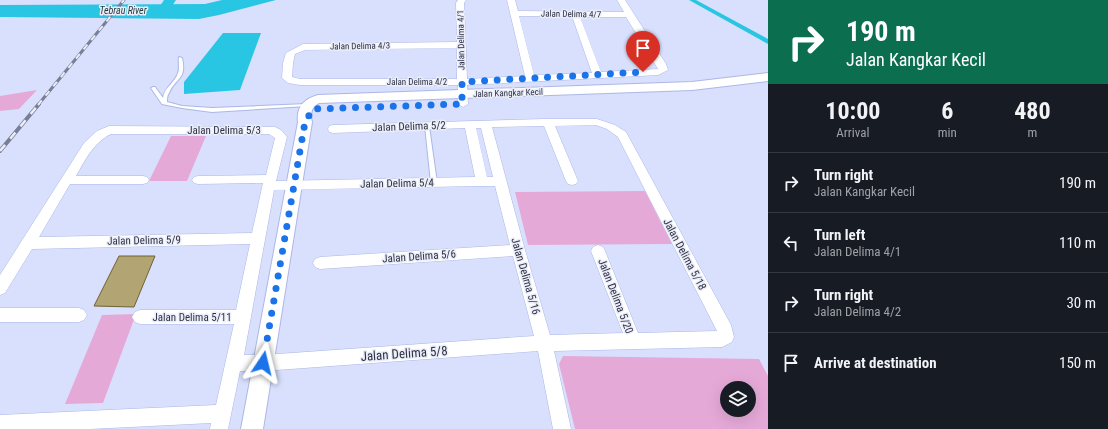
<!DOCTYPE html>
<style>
:root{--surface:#171b24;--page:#20242c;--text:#f1f3f6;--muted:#9ea1a6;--line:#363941}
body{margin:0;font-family:"Roboto Condensed",sans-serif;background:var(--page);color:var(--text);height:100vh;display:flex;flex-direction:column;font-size:15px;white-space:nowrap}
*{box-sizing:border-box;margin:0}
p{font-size:13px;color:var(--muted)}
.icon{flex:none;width:22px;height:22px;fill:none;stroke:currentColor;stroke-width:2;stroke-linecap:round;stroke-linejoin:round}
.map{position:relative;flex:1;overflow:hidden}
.panel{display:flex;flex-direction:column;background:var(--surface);width:340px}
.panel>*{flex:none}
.top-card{background:#0b6e4f;color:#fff;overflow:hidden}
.controls{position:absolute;left:720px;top:381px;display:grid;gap:8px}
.controls a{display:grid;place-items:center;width:36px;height:36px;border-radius:50%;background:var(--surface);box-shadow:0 4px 16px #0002;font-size:20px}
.pin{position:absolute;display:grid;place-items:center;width:34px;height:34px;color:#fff;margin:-41px -17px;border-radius:50% 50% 50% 0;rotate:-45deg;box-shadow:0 0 4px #0007}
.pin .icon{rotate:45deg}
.me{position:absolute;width:44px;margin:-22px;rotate:10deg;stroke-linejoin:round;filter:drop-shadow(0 0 3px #0008)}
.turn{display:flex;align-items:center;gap:14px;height:84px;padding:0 12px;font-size:18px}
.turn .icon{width:52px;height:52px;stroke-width:2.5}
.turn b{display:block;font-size:28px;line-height:34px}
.eta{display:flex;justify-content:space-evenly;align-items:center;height:68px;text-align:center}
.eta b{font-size:24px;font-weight:700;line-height:28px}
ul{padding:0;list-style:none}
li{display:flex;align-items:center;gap:12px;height:60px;padding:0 12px;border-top:1px solid var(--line)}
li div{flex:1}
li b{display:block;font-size:15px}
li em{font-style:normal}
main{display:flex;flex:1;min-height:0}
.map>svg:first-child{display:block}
.green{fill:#e5a9d8;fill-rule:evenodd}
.water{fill:#29c6e3}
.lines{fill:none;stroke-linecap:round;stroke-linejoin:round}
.river{fill:#29c6e3;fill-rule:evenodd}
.building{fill:#b2a573;stroke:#6f6233}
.service-casing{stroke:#acb7e6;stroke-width:2}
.minor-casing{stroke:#acb7e6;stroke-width:1}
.tertiary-casing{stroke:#acb7e6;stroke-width:2}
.service{fill:#fff;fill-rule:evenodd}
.minor{fill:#fff;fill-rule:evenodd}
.tertiary{fill:#fff;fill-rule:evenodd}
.rail-far1-casing{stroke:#7a7f97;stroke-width:3}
.rail-casing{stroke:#7a7f97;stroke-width:4}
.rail-far1{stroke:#ebeef8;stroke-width:2;stroke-dasharray:6;stroke-linecap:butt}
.rail{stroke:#ebeef8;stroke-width:2.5;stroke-dasharray:8;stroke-linecap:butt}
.route{stroke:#1a73e8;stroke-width:7;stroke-dasharray:0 12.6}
.labels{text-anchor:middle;stroke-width:3;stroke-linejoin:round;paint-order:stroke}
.far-street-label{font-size:9px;fill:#2e3245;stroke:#ebeef8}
.far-water-label{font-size:10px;font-style:italic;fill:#1e363c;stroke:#ebeef8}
.street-label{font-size:11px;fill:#2e3245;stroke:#ebeef8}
.near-street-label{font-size:13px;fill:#2e3245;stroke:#ebeef8}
</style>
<main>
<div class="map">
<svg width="768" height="429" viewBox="0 0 768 429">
<rect width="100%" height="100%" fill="#d9e0fd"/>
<path class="green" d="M37 90 19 109 0 111V96Z
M171 136H206L187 181H149Z
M645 191 672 244 528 245 515 192Z
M136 314 103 403 65 404 102 315Z
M563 356 759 359 768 376V429H575L559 364ZM727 388H749V410H727Z"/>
<path class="water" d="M222 0H276L219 15 199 19 0 17V5L205 4Z
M689 0H696L768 39V44Z
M223 33H261L240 90 184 94V82Z"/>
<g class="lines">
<path class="river" d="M164 0H176L168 12H160L158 9Z"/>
</g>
<path class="building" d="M119 256H155L134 307 94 306Z"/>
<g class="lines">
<defs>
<path id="service" d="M179 57 182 58C187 80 176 77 169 93 167 95 167 99 167 102L182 106 212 108 307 104 309 105 307 106 212 112 182 108 162 104 151 88 153 87H155L163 98C164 87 175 83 178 73 180 68 178 62 179 57Z
M427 124 429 126 437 183 434 185 431 183 425 126Z"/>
<path id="minor" d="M458 0H466L464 3 467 79 525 76 507 0H515L518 11 624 12 617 0H625L666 64 668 70 658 75 467 85 468 104 463 107 458 104V85H300L288 83 282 78 283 63 286 53 303 44 457 42 456 3ZM519 16H572L592 73 534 75ZM580 17H626L658 69 601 72ZM457 48V79H300L292 77 293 63 295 54 305 50Z
M544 119H597L615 125 626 132 731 325 734 337 732 342 722 347 554 351 571 429H553L538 351 263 371H240L228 429H210L211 423 90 429H0V415L216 405 234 324H140L135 322 132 317 135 312 140 310H236L250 244 32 249 5 293 0 295V275L84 143 97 131 109 126 275 127 281 130 287 137 276 181 475 177 465 128 333 133 329 132 328 129 329 126 333 125ZM596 125 607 129 618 137 717 331 638 333 605 251 603 247 598 245 593 247 591 251 623 333 550 335 525 250 492 127 544 126 566 181 568 184 572 185 576 184 578 181 555 126ZM476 128H481L493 177H487ZM111 134H269L275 138 266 175 198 176 194 177 192 180 194 183 198 184 263 183 252 233 39 237 70 184H143L147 183 149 180 147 177 143 176H76C85 160 94 142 111 134ZM480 186H495L510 245 320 257 315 259 313 263 315 267 320 269 513 256 534 336 263 355H244L274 190Z
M0 308H79L84 310 87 315 84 320 79 322H0Z"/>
<path id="tertiary" d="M768 73V81L692 90 319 103C311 107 310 114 312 122L263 429H241L298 122C296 107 304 99 318 95L692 82Z"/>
</defs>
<use href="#service" class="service-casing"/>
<use href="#minor" class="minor-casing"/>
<use href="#tertiary" class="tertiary-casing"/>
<use href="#service" class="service"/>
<use href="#minor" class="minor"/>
<use href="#tertiary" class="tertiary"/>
<defs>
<path id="rail-far1" d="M38 105 124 0"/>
<path id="rail" d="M0 151 39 104"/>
</defs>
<use href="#rail-far1" class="rail-far1-casing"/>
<use href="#rail" class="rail-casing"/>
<use href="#rail-far1" class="rail-far1"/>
<use href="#rail" class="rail"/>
</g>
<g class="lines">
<path class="route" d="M263 363 305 122 313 109 462 104V82L643 72"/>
</g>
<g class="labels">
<g class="far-street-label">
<text transform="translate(571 14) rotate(1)" y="3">Jalan Delima 4/7</text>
<text transform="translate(461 40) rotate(-91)" y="3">Jalan Delima 4/1</text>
<text transform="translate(360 46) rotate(-1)" y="3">Jalan Delima 4/3</text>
<text x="417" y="85">Jalan Delima 4/2</text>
<text transform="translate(508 93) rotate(-2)" y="3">Jalan Kangkar Kecil</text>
</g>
<g class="far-water-label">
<text x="123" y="14">Tebrau River</text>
</g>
<g class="street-label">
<text transform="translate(409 126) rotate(-2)" y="4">Jalan Delima 5/2</text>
<text x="224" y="134">Jalan Delima 5/3</text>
<text transform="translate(397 183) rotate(-1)" y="4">Jalan Delima 5/4</text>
<text transform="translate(144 240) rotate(-1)" y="4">Jalan Delima 5/9</text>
<text transform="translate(685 254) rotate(62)" y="4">Jalan Delima 5/18</text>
<text transform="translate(419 256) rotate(-4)" y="4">Jalan Delima 5/6</text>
<text transform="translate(526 276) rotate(74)" y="4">Jalan Delima 5/16</text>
<text transform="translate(616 296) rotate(69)" y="4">Jalan Delima 5/20</text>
<text x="192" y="321">Jalan Delima 5/11</text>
</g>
<g class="near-street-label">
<text transform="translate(404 353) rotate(-4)" y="5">Jalan Delima 5/8</text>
</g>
</g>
</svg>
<div class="controls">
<a><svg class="icon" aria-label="layers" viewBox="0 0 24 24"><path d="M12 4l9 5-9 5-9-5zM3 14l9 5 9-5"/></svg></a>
</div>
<div class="pin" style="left:643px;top:72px;background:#d93025"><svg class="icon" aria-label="arrive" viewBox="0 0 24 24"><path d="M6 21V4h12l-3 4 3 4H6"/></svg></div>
<svg class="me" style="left:263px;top:363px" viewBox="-20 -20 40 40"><path d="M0-17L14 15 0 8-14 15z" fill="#1a73e8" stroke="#fff" stroke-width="4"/></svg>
</div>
<section class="panel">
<div class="top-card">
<div class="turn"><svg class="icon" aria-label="right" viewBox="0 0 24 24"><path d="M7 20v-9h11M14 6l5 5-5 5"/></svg><div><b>190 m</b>Jalan Kangkar Kecil</div></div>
</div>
<div class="eta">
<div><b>10:00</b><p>Arrival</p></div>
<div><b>6</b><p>min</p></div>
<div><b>480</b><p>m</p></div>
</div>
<ul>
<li><svg class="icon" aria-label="right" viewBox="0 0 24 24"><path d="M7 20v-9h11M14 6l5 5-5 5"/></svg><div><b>Turn right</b><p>Jalan Kangkar Kecil</p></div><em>190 m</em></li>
<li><svg class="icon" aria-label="left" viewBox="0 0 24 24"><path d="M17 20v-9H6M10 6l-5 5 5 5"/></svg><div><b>Turn left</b><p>Jalan Delima 4/1</p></div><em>110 m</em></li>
<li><svg class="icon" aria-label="right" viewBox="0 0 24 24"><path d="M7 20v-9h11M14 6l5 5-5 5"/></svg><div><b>Turn right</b><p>Jalan Delima 4/2</p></div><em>30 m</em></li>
<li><svg class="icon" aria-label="arrive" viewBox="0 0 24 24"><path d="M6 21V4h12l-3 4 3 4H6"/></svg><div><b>Arrive at destination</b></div><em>150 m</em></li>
</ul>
</section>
</main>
